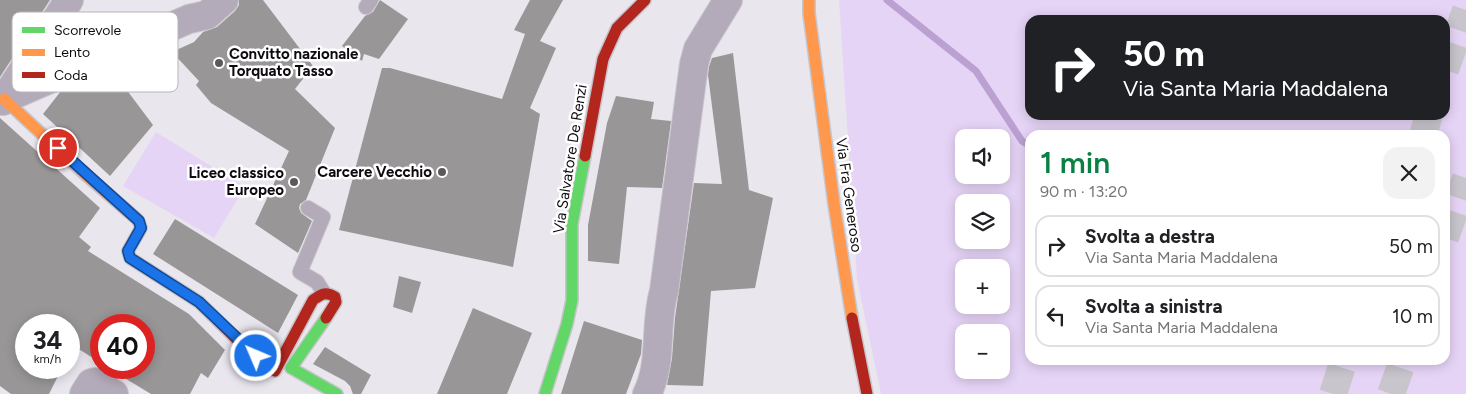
<!DOCTYPE html>
<html lang="it">
<meta charset="utf-8">
<style>
:root{--surface:#fff;--page:#f2f2f2;--text:#202124;--muted:#757577;--line:#e0e0e0;--accent:#0b8043}
body{margin:0;font-family:Figtree,sans-serif;background:var(--page);color:var(--text);height:100vh;display:flex;flex-direction:column;font-size:19px;white-space:nowrap}
*{box-sizing:border-box;margin:0}
p{font-size:16px;color:var(--muted)}
.icon{flex:none;width:28px;height:28px;fill:none;stroke:currentColor;stroke-width:2;stroke-linecap:round;stroke-linejoin:round}
.map{position:relative;flex:1;overflow:hidden}
.drawer{position:absolute;left:1025px;top:130px;width:425px;height:235px;display:flex;flex-direction:column;background:var(--surface);border-radius:15px;box-shadow:0 2px 12px #0003}
.drawer>*{flex:none}
.hud{position:absolute;left:1025px;top:15px;width:425px;height:105px;border-radius:15px;box-shadow:0 2px 12px #0003;background:#202124;color:#fff;overflow:hidden}
.fabs{position:absolute;left:955px;top:129px;display:grid;gap:10px}
.fabs a{display:grid;place-items:center;width:55px;height:55px;border-radius:10px;background:var(--surface);box-shadow:0 2px 12px #0003;font-size:25px}
.speed{position:absolute;left:15px;top:314px;display:flex;gap:10px;font-size:25px;font-weight:700;text-align:center}
.speed>*{display:grid;place-content:center;width:65px;height:65px;border-radius:50%;background:var(--surface);box-shadow:0 2px 12px #0003;line-height:1}
.speed small{font-size:12px;font-weight:400}
.speed .limit{border:8px solid #d22;background:#fff;color:#111}
.pin{position:absolute;display:grid;place-items:center;width:42px;height:42px;color:#fff;margin:-21px;border:2px solid #fff;border-radius:50%;box-shadow:0 1px 5px #0007}
.me{position:absolute;width:55px;margin:-28px;rotate:315deg;stroke-linejoin:round;filter:drop-shadow(0 0 4px #0008)}
.turn{display:flex;align-items:center;gap:18px;height:105px;padding:0 15px;font-size:22px}
.turn .icon{width:65px;height:65px;stroke-width:2.5}
.turn b{display:block;font-size:35px;line-height:42px}
.round{display:grid;place-items:center;flex:none;width:52px;height:52px;border-radius:15px;background:var(--page)}
.overview{display:flex;align-items:center;justify-content:space-between;height:85px;padding:0 15px}
h1{font-size:30px;font-weight:600;line-height:38px;color:var(--accent)}
ul{padding:0;list-style:none}
li{display:flex;align-items:center;gap:15px;height:62px;margin:0 10px 8px;padding:0 5px;border:2px solid var(--line);border-radius:15px}
li div{flex:1}
li b{display:block;font-size:19px}
li em{font-style:normal}
.map>svg:first-child{display:block}
.green{fill:#e6d4f6;fill-rule:evenodd}
.lines{fill:none;stroke-linecap:round;stroke-linejoin:round}
.stream{stroke:#baa1d1;stroke-width:7}
.building{fill:#999697}
.highway-tunnel{stroke:#c9c5cd;stroke-width:28;stroke-dasharray:28 14;stroke-linecap:butt}
.lane-casing{stroke:#c7c4ca;stroke-width:16}
.street-casing{stroke:#c7c4ca;stroke-width:30}
.fast-casing{stroke:#c7c4ca;stroke-width:14}
.slow-casing{stroke:#c7c4ca;stroke-width:14}
.jam-casing{stroke:#c7c4ca;stroke-width:14}
.lane{stroke:#b3aaba;stroke-width:14}
.street{stroke:#b3aaba;stroke-width:28}
.fast{stroke:#63d668;stroke-width:11}
.slow{stroke:#ff974d;stroke-width:11}
.jam{stroke:#b3261e;stroke-width:11}
.route-casing{stroke:#114b97;stroke-width:12}
.route{stroke:#1a73e8;stroke-width:9}
.poi-dot{fill:#5b585e;stroke:#fff;stroke-width:2}
.labels{text-anchor:middle;stroke-width:5;stroke-linejoin:round;paint-order:stroke}
.poi-label{font-size:15px;font-weight:bold;fill:#0e0b10;stroke:#fff;text-anchor:end}
.street-label{font-size:15px;fill:#0e0b10;stroke:#fff}
.key{fill:#fff;stroke:#b7b6b7;stroke-width:1}
.key-label{font-size:14px;fill:#0e0b10}
</style>
<div class="map">
<svg width="1466" height="394" viewBox="0 0 1466 394">
<rect width="100%" height="100%" fill="#eae6ee"/>
<path class="green" d="M839 0H1466V394H881L857 279ZM1030 20H1445V115H1030ZM1030 135H1445V360H1030ZM964 138H1001V175H964ZM964 202H1001V240H964ZM964 268H1001V305H964ZM964 332H1001V370H964Z
M156 132 245 187 214 238 123 186Z"/>
<g class="lines">
<path class="stream" d="M887 0 976 71 1022 141 1030 146"/>
</g>
<path class="building" d="M0 0H50L0 77Z
M239 0H263L313 66 295 89 335 128 306 200 300 204 299 208 301 213 312 221 298 253 255 224 289 151 211 103 196 85 199 81 172 52 194 42 203 32 217 27 235 11 239 5Z
M380 0 408 19 379 59 364 54 362 61 342 46 365 16 373 12Z
M530 0H563L540 41 556 48 530 108 540 114 513 267 339 230 382 68H390L502 99 525 34 514 30Z
M733 53 749 190 773 198 755 288 711 291 703 386 667 385 672 358 675 318 694 183 722 184 708 75 709 67 712 58Z
M114 73 153 125 110 176 43 114 61 91 89 79Z
M616 96 654 102 651 119 671 121 662 188 627 187 619 264 588 261V225L607 123Z
M0 118 100 208 79 237 91 247 88 251 189 314 225 350 208 378 201 373 190 394H151L108 368H144V325H101V363L69 343V325H26V368H62L49 394H11L0 386Z
M175 219 298 295 278 333 153 254Z
M399 276 421 282 412 313 393 307Z
M473 308 532 333 507 394H437Z
M584 321 642 340 641 354 626 394H561Z
M325 347 371 375 361 394H353L350 386 345 381 313 364Z"/>
<g class="lines">
<path class="highway-tunnel" d="M1445 70 1466 10
M1423 135 1429 115
M1445 238 1466 178
M1333 394 1344 360
M1391 394 1403 360"/>
<defs>
<path id="lane" d="M366 7 371 0
M308 208 323 217 300 272 317 282 324 293"/>
<path id="street" d="M4 99 189 19 207 15 224 0
M3 101 69 0
M84 394 91 383 95 382 114 394
M647 394C663 362 654 324 664 291L694 64 698 49 728 0"/>
<path id="fast" d="M326 318 291 368 337 394
M545 394 567 324 572 300V224L585 156"/>
<path id="slow" d="M809 0V13L834 204 852 318
M4 99 87 176 138 220 141 228 128 251 130 258 199 302"/>
<path id="jam" d="M585 156 603 59 617 28 645 0
M199 302 265 367 275 371 313 300C322 294 325 291 335 297L336 302 326 318
M852 318 867 394"/>
</defs>
<use href="#lane" class="lane-casing"/>
<use href="#street" class="street-casing"/>
<use href="#fast" class="fast-casing"/>
<use href="#slow" class="slow-casing"/>
<use href="#jam" class="jam-casing"/>
<use href="#lane" class="lane"/>
<use href="#street" class="street"/>
<use href="#fast" class="fast"/>
<use href="#slow" class="slow"/>
<use href="#jam" class="jam"/>
</g>
<g class="lines">
<defs>
<path id="route" d="M58 148 139 221 141 228 128 251 130 258 199 302 256 356"/>
</defs>
<use href="#route" class="route-casing"/>
<use href="#route" class="route"/>
</g>
<g class="poi-dot">
<circle cx="219" cy="63" r="5"/>
<circle cx="442" cy="172" r="5"/>
<circle cx="294" cy="182" r="5"/>
</g>
<g class="labels">
<g class="poi-label">
<text x="229" y="59" text-anchor="start">Convitto nazionale<tspan x="229" dy="17">Torquato Tasso</tspan></text>
<text x="432" y="177">Carcere Vecchio</text>
<text x="284" y="178">Liceo classico<tspan x="284" dy="17">Europeo</tspan></text>
</g>
<g class="street-label">
<text transform="translate(570 159) rotate(-81)" y="5">Via Salvatore De Renzi</text>
<text transform="translate(849 195) rotate(82)" y="5">Via Fra Generoso</text>
</g>
</g>
<rect x="12" y="12" width="166" height="80" rx="8" class="key"/>
<rect x="22" y="27" width="23" height="6" fill="#63d668"/>
<rect x="22" y="49" width="23" height="7" fill="#ff974d"/>
<rect x="22" y="72" width="23" height="6" fill="#b3261e"/>
<g class="key-label">
<text x="54" y="35">Scorrevole</text>
<text x="54" y="57">Lento</text>
<text x="54" y="80">Coda</text>
</g>
</svg>
<div class="fabs">
<a><svg class="icon" aria-label="sound" viewBox="0 0 24 24"><path d="M4 9h4l5-4v14l-5-4H4zM17 9q2 3 0 6"/></svg></a>
<a><svg class="icon" aria-label="layers" viewBox="0 0 24 24"><path d="M12 4l9 5-9 5-9-5zM3 14l9 5 9-5"/></svg></a>
<a>+</a>
<a>−</a>
</div>
<div class="speed"><div>34<small>km/h</small></div><div class="limit">40</div></div>
<div class="pin" style="left:58px;top:148px;background:#d93025"><svg class="icon" aria-label="arrive" viewBox="0 0 24 24"><path d="M6 21V4h12l-3 4 3 4H6"/></svg></div>
<svg class="me" style="left:256px;top:356px" viewBox="-20 -20 40 40"><circle r="17" fill="#1a73e8" stroke="#fff" stroke-width="3"/><path d="M0-11L8 9 0 5-8 9z" fill="#fff"/></svg>
<div class="hud">
<div class="turn"><svg class="icon" aria-label="right" viewBox="0 0 24 24"><path d="M7 20v-9h11M14 6l5 5-5 5"/></svg><div><b>50 m</b>Via Santa Maria Maddalena</div></div>
</div>
<section class="drawer">
<div class="overview"><div><h1>1 min</h1><p>90 m · 13:20</p></div><a class="round"><svg class="icon" aria-label="close" viewBox="0 0 24 24"><path d="M6 6l12 12M18 6L6 18"/></svg></a></div>
<ul>
<li><svg class="icon" aria-label="right" viewBox="0 0 24 24"><path d="M7 20v-9h11M14 6l5 5-5 5"/></svg><div><b>Svolta a destra</b><p>Via Santa Maria Maddalena</p></div><em>50 m</em></li>
<li><svg class="icon" aria-label="left" viewBox="0 0 24 24"><path d="M17 20v-9H6M10 6l-5 5 5 5"/></svg><div><b>Svolta a sinistra</b><p>Via Santa Maria Maddalena</p></div><em>10 m</em></li>
</ul>
</section>
</div>
